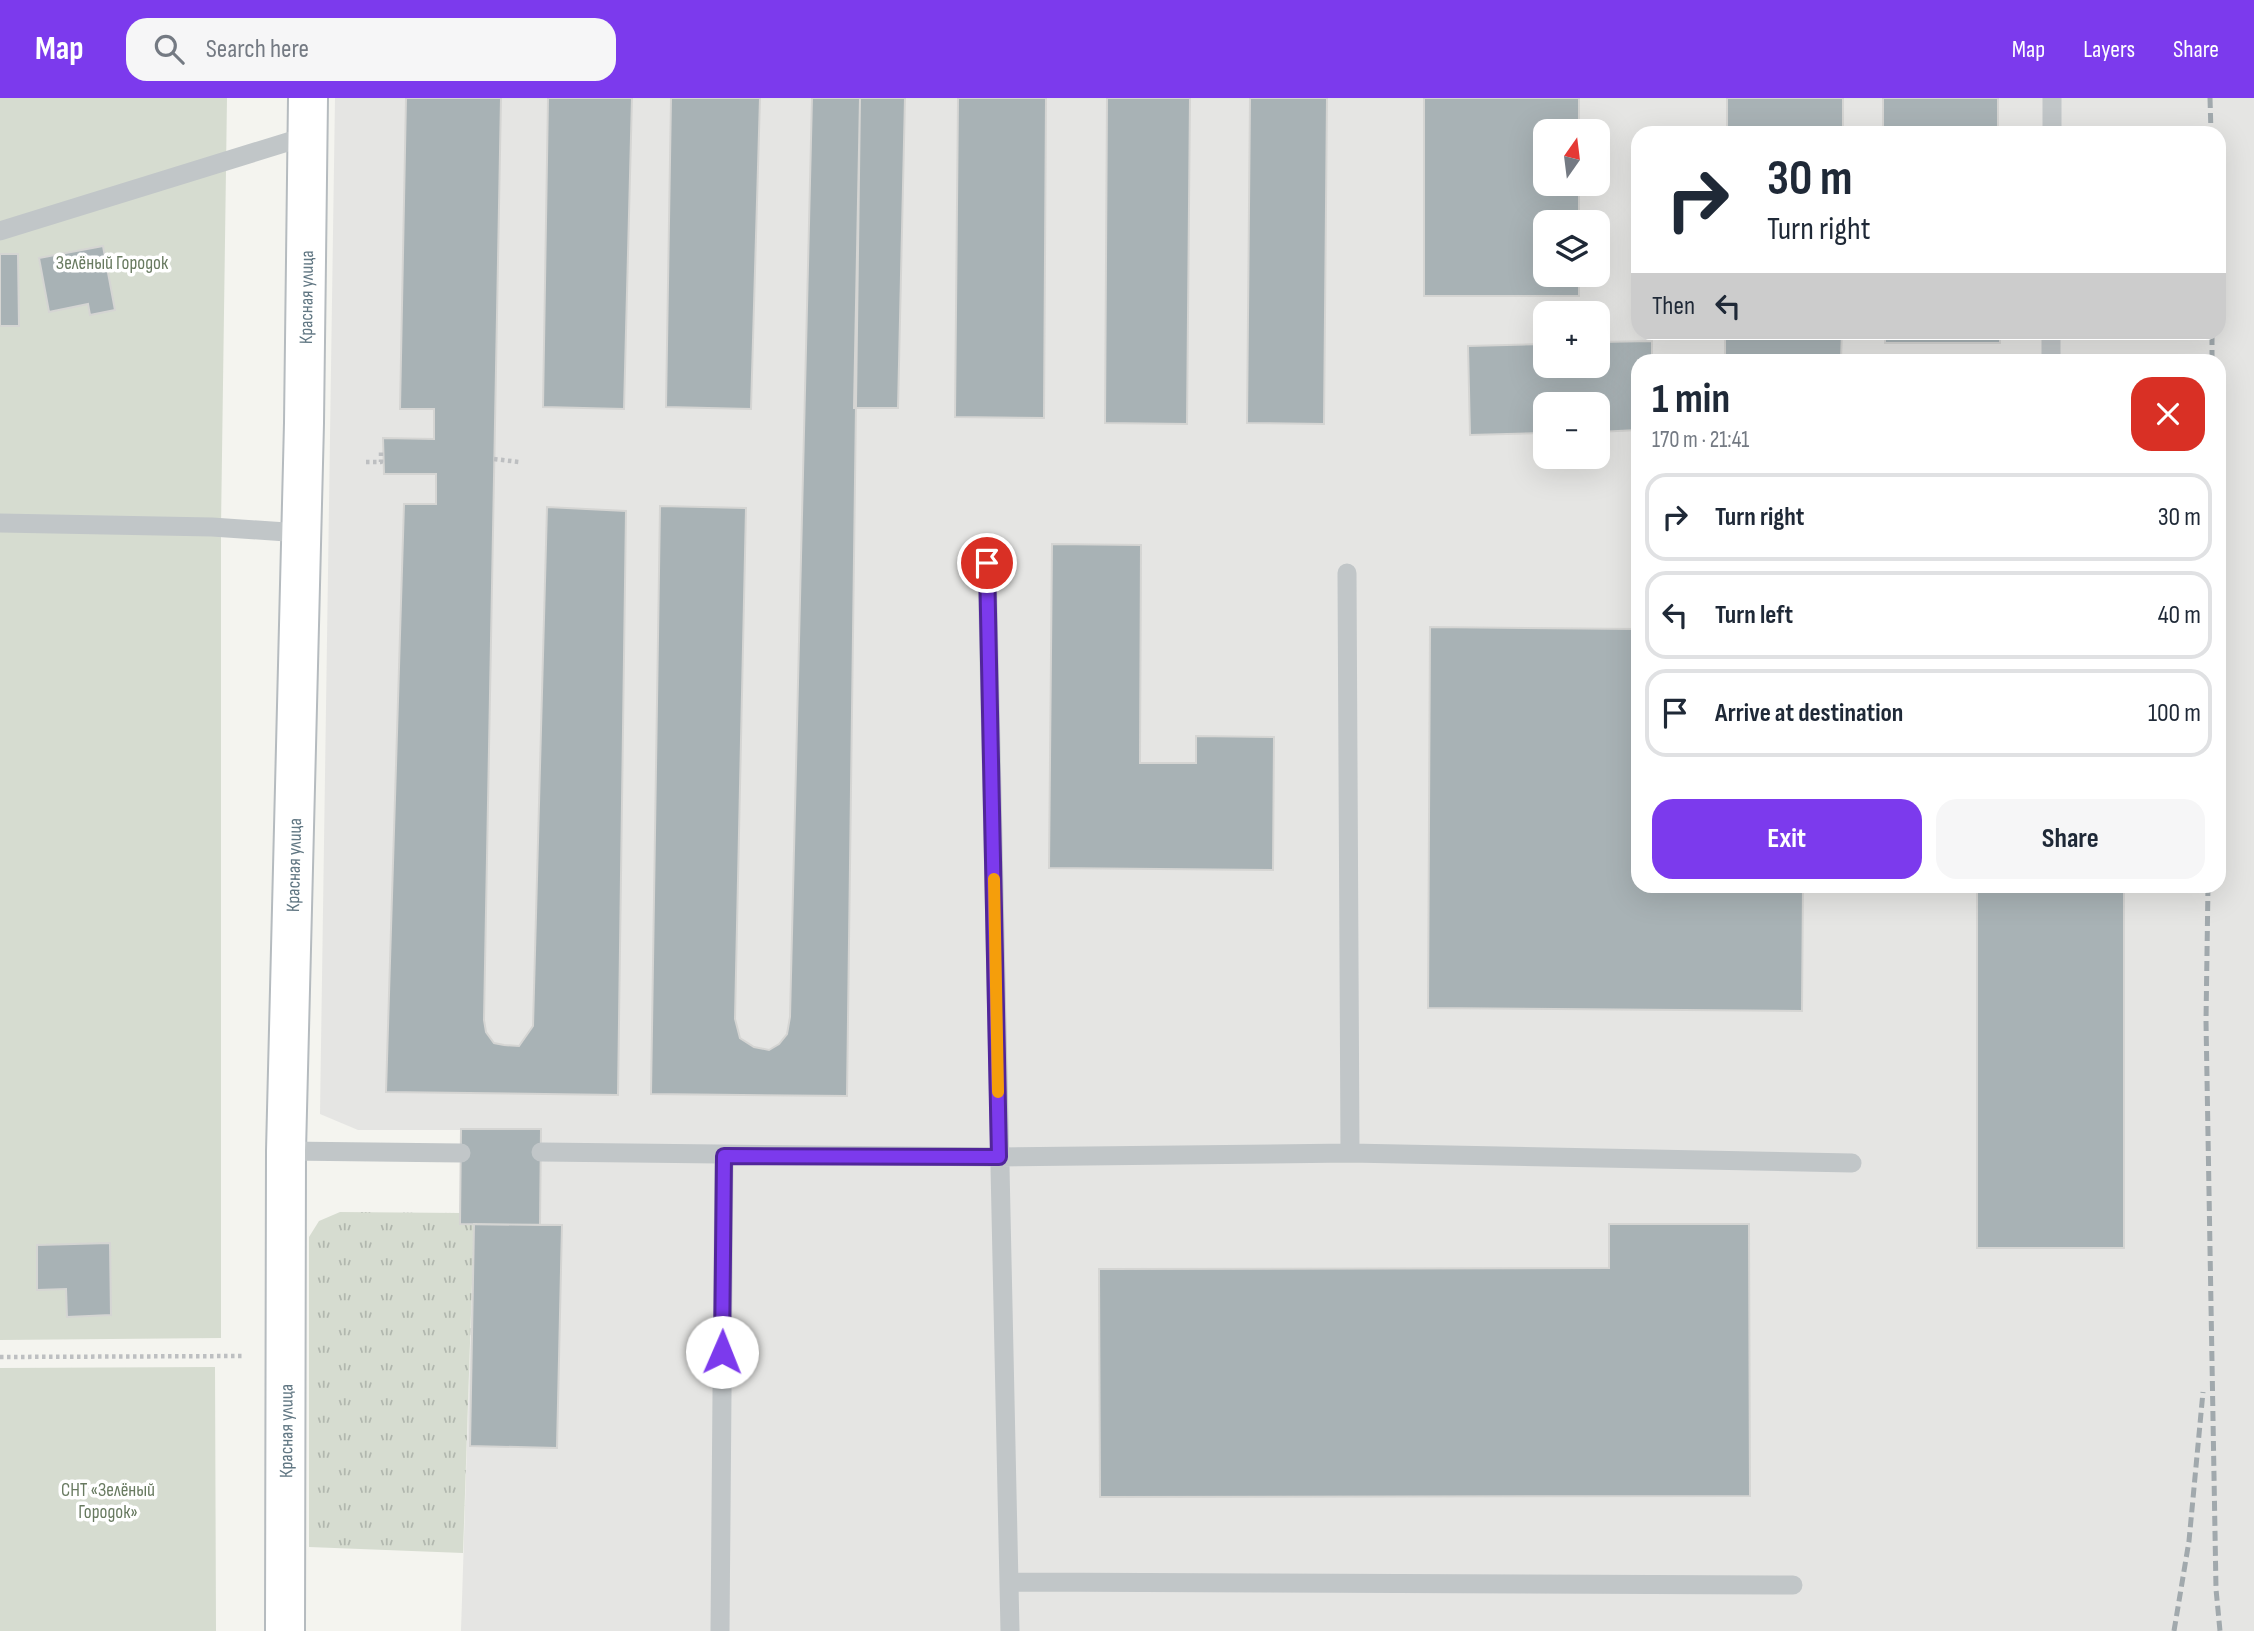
<!DOCTYPE html>
<meta charset="utf-8">
<style>
:root{--surface:#fff;--page:#f6f6f7;--text:#1f2937;--muted:#747a83;--line:#e0e1e3;--accent:#7c3aed}
body{margin:0;font-family:"Sofia Sans Condensed",sans-serif;background:var(--page);color:var(--text);height:100vh;display:flex;flex-direction:column;font-size:26px;white-space:nowrap}
*{box-sizing:border-box;margin:0}
p{font-size:23px;color:var(--muted)}
.icon{flex:none;width:38px;height:38px;fill:none;stroke:currentColor;stroke-width:2;stroke-linecap:round;stroke-linejoin:round}
.map{position:relative;flex:1;overflow:hidden}
.drawer{position:absolute;left:1631px;top:256px;width:595px;height:539px;display:flex;flex-direction:column;background:var(--surface);border-radius:21px;box-shadow:0 7px 28px #0002}
.drawer>*{flex:none}
.banner{position:absolute;left:1631px;top:28px;width:595px;height:214px;border-radius:21px;box-shadow:0 7px 28px #0002;background:#fff;color:var(--text);overflow:hidden}
.needle{width:46px;rotate:14deg}
.tools{position:absolute;left:1533px;top:21px;display:grid;gap:14px}
.tools a{display:grid;place-items:center;width:77px;height:77px;border-radius:14px;background:var(--surface);box-shadow:0 7px 28px #0002;font-size:35px}
.pin{position:absolute;display:grid;place-items:center;width:60px;height:60px;color:#fff;margin:-30px;border:4px solid #fff;border-radius:50%;box-shadow:0 2px 7px #0007}
.me{position:absolute;width:77px;margin:-38px;rotate:1deg;stroke-linejoin:round;filter:drop-shadow(0 0 5px #0008)}
.turn{display:flex;align-items:center;gap:24px;height:147px;padding:0 21px;font-size:32px}
.turn .icon{width:91px;height:91px;stroke-width:2.5}
.turn b{display:block;font-size:49px;line-height:60px}
.then{display:flex;align-items:center;height:66px;padding:0 21px;background:#0003;gap:14px;font-size:26px}
.round{display:grid;place-items:center;flex:none;width:74px;height:74px;border-radius:21px;background:var(--page)}
.headline{display:flex;align-items:center;justify-content:space-between;height:119px;padding:0 21px}
h1{font-size:42px;font-weight:700;line-height:52px}
.action{display:flex;gap:14px;margin-top:auto;padding:14px 21px}
.action a{flex:1;height:80px;border-radius:21px;background:var(--accent);color:#fff;font-size:28px;font-weight:700;line-height:80px;text-align:center}
.action a+a{background:var(--page);color:var(--text)}
ul{padding:0;list-style:none}
li{display:flex;align-items:center;gap:21px;height:88px;margin:0 14px 10px;padding:0 7px;border:4px solid var(--line);border-radius:21px}
li div{flex:1}
li b{display:block;font-size:26px}
li em{font-style:normal}
header{display:flex;align-items:center;gap:42px;box-sizing:border-box;height:98px;padding:0 35px;background:var(--accent);color:#fff}
header strong{font-size:33px}
nav{display:flex;gap:38px;margin-inline-start:auto;font-size:24px}
.search{width:490px;height:63px;background:var(--page);display:flex;align-items:center;gap:18px;box-sizing:border-box;padding:0 24px;border-radius:21px;color:var(--muted);font-size:26px}
.map>svg:first-child{display:block}
.built{fill:#e5e5e3;fill-rule:evenodd}
.grass{fill:url(#grass-tufts)}
.green{fill:#d6dcd0}
.building{fill:#a8b2b5;stroke:#d5d5d3;stroke-width:2}
.lines{fill:none;stroke-linecap:round;stroke-linejoin:round}
.secondary-casing{stroke:#b5bbbf;stroke-width:42}
.path{stroke:#bdbfc1;stroke-width:4.5;stroke-dasharray:3.5 3.5;stroke-linecap:butt}
.lane{stroke:#c1c6c8;stroke-width:19}
.secondary{stroke:#fff;stroke-width:38}
.rail{stroke:#a1a9ad;stroke-width:5;stroke-dasharray:10 5;stroke-linecap:butt}
.route-casing{stroke:#51269a;stroke-width:18}
.route{stroke:#7c3aed;stroke-width:12}
.slow{stroke:#f59e0b;stroke-width:12}
.labels{text-anchor:middle;stroke-width:7;stroke-linejoin:round;paint-order:stroke}
.park-label{font-size:19px;fill:#687a60;stroke:#fff}
.street-label{font-size:19px;fill:#617783;stroke:#fff}
</style>
<header>
<strong>Map</strong>
<div class="search"><svg class="icon" aria-label="search" viewBox="0 0 24 24"><circle cx="10" cy="10" r="6"/><path d="M15 15l6 6"/></svg>Search here</div>
<nav><a>Map</a><a>Layers</a><a>Share</a></nav>
</header>
<div class="map">
<svg width="2254" height="1533" viewBox="0 0 2254 1533">
<defs>
<pattern id="grass-tufts" width="24" height="20" patternUnits="userSpaceOnUse" patternTransform="scale(1.75)"><rect width="24" height="20" fill="#d6dcd0"/><path d="M3 7l-1-3M5 7V3M7 7l1-3M15 17l-1-3M17 17v-4M19 17l1-3" fill="none" stroke="#b1b7ae"/></pattern>
</defs>
<rect width="100%" height="100%" fill="#f4f4ef"/>
<path class="built" d="M335 0H2254V1533H461L474 1127 460 1126 461 1032H358L320 1016ZM1545 33H1598V86H1545ZM1638 35H2219V234H1638ZM1545 124H1598V177H1545ZM1545 215H1598V268H1545ZM1638 262H2219V788H1638ZM1545 306H1598V359H1545Z"/>
<path class="grass" d="M340 1114 461 1115 460 1126H474L463 1455 309 1449V1139L319 1123Z"/>
<path class="green" d="M0 0H227L221 429V1240L0 1242Z
M215 1269 216 1533H0V1270Z"/>
<path class="building" d="M406 0H501L484 922 486 934 494 945 504 947 519 948 533 928 547 409 626 413 618 997 386 994 404 406H436V376H384L383 340 434 341V311H400Z
M548 0H632L624 311 543 309Z
M671 0H760L751 311 666 309Z
M812 0H860L847 998 651 996 660 408 746 410 735 921 740 940 754 949 769 952 779 946 787 936 790 919Z
M860 0H905L898 310H854Z
M958 0H1046L1044 320 955 319Z
M1107 0H1190L1187 326 1105 325Z
M1250 0H1327L1324 326 1247 325Z
M1424 0H1579V33H1545V86H1579V124H1545V177H1579V198H1424Z
M1727 0H1843V35H1727Z
M1883 0H1998V35H1883Z
M103 148 115 212 90 217 88 206 49 214 39 160Z
M0 156H18L19 228H0Z
M1725 234H1842L1841 262H1725Z
M1885 234H2000V245H1885Z
M1652 243V262H1638V332L1598 334V306H1545V335L1470 337 1468 248 1545 246V268H1598V244Z
M1052 446 1141 447 1140 665H1196V638L1274 639 1273 772 1049 770Z
M1430 529 1638 531V788H1803L1802 913 1428 910Z
M1977 788H2124V1150H1977Z
M461 1031H541L540 1127 460 1126Z
M474 1126 562 1127 557 1350 470 1348Z
M1609 1126H1749L1750 1398 1100 1399 1099 1171 1609 1170Z
M110 1145 111 1217 67 1219 66 1191 37 1192V1147Z"/>
<g class="lines">
<defs>
<g id="secondary">
<path id="s1" d="M285 1533 286 1053 304 325 308 0"/>
</g>
</defs>
<use href="#secondary" class="secondary-casing"/>
<path class="path" d="M494 361 519 364
M366 364H381V352
M0 1259 244 1258"/>
<path class="lane" d="M2052 35V0
M0 133 307 38
M2051 262V234
M0 425 212 429 301 435
M987 465 1010 1533
M1347 475 1350 1055
M286 1053 461 1055
M541 1054 999 1059 1350 1055 1852 1065
M1010 1484 1793 1487
M720 1533 724 1058"/>
<use href="#secondary" class="secondary"/>
<path class="rail" d="M2210 0 2211 35
M2212 262V234
M2208 788 2206 923 2216 1491 2220 1533
M2174 1533 2189 1443 2203 1294"/>
</g>
<g class="lines">
<defs>
<path id="route" d="M722 1254 724 1058 999 1059 987 465"/>
</defs>
<use href="#route" class="route-casing"/>
<use href="#route" class="route"/>
<path class="slow" d="M994 781 998 994"/>
</g>
<g class="labels">
<g class="park-label">
<text x="112" y="171">Зелёный Городок</text>
<text x="108" y="1398">СНТ «Зелёный<tspan x="108" dy="22">Городок»</tspan></text>
</g>
<g class="street-label">
<text dy="7" stroke="none"><textPath href="#s1" startOffset="1334">Красная улица</textPath></text>
<text dy="7" stroke="none"><textPath href="#s1" startOffset="766">Красная улица</textPath></text>
<text dy="7" stroke="none"><textPath href="#s1" startOffset="200">Красная улица</textPath></text>
</g>
</g>
</svg>
<div class="tools">
<a><svg class="needle" viewBox="-14 -14 28 28"><path d="M0-13l5 13h-10z" fill="#e53935"/><path d="M0 13l5-13h-10z" fill="#747a83"/></svg></a>
<a><svg class="icon" aria-label="layers" viewBox="0 0 24 24"><path d="M12 4l9 5-9 5-9-5zM3 14l9 5 9-5"/></svg></a>
<a>+</a>
<a>−</a>
</div>
<div class="pin" style="left:987px;top:465px;background:#d93025"><svg class="icon" aria-label="arrive" viewBox="0 0 24 24"><path d="M6 21V4h12l-3 4 3 4H6"/></svg></div>
<svg class="me" style="left:722px;top:1254px" viewBox="-20 -20 40 40"><circle r="19" fill="#fff"/><path d="M0-13L10 11 0 6-10 11z" fill="#7c3aed"/></svg>
<div class="banner">
<div class="turn"><svg class="icon" aria-label="right" viewBox="0 0 24 24"><path d="M7 20v-9h11M14 6l5 5-5 5"/></svg><div><b>30 m</b>Turn right</div></div>
<div class="then">Then<svg class="icon" aria-label="left" viewBox="0 0 24 24"><path d="M17 20v-9H6M10 6l-5 5 5 5"/></svg></div>
</div>
<section class="drawer">
<div class="headline"><div><h1>1 min</h1><p>170 m · 21:41</p></div><a class="round" style="background:#d93025;color:#fff"><svg class="icon" aria-label="close" viewBox="0 0 24 24"><path d="M6 6l12 12M18 6L6 18"/></svg></a></div>
<ul>
<li><svg class="icon" aria-label="right" viewBox="0 0 24 24"><path d="M7 20v-9h11M14 6l5 5-5 5"/></svg><div><b>Turn right</b></div><em>30 m</em></li>
<li><svg class="icon" aria-label="left" viewBox="0 0 24 24"><path d="M17 20v-9H6M10 6l-5 5 5 5"/></svg><div><b>Turn left</b></div><em>40 m</em></li>
<li><svg class="icon" aria-label="arrive" viewBox="0 0 24 24"><path d="M6 21V4h12l-3 4 3 4H6"/></svg><div><b>Arrive at destination</b></div><em>100 m</em></li>
</ul>
<div class="action"><a>Exit</a><a>Share</a></div>
</section>
</div>
